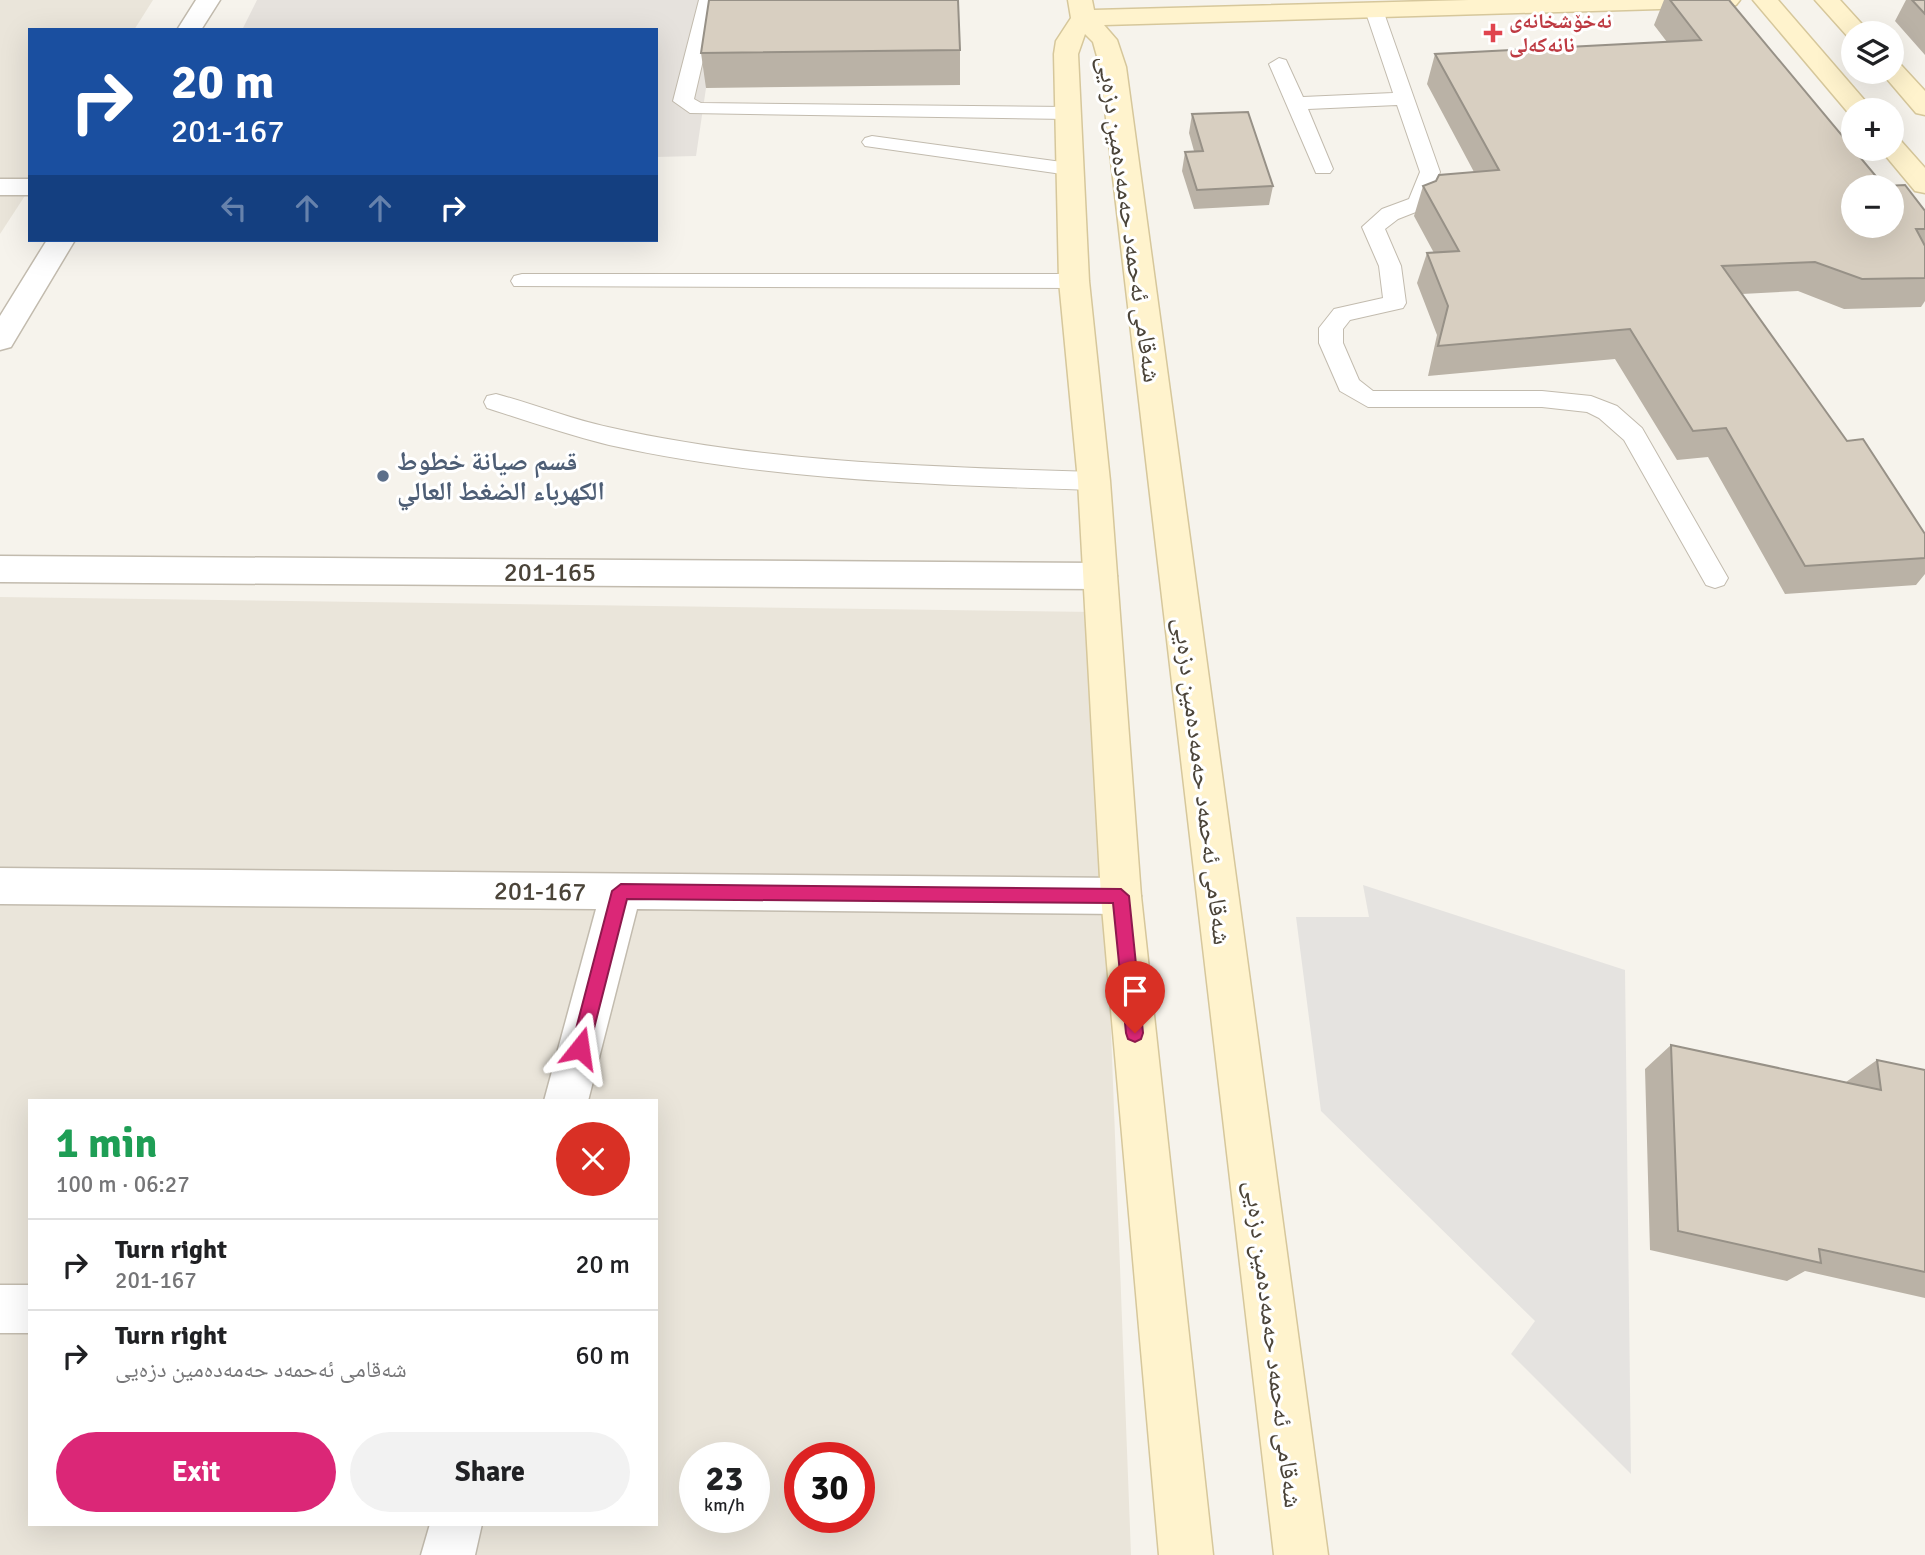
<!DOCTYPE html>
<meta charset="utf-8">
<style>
:root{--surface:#fff;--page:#f2f2f2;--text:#202124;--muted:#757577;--line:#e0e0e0;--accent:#db2777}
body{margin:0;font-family:Signika,"Noto Naskh Arabic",sans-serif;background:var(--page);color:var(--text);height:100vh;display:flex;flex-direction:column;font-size:26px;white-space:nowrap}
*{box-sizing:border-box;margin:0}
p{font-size:23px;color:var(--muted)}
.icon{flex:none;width:38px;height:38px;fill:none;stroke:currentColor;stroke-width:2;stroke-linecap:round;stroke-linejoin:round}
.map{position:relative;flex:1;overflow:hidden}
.sheet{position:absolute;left:28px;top:1099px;width:630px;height:427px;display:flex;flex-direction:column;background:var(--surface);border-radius:0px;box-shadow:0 7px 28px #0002}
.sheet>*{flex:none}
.hud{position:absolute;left:28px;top:28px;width:630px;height:214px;border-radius:0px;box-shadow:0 7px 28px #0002;background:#1a4fa0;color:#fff;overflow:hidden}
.controls{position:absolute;left:1841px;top:21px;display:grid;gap:14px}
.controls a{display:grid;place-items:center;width:63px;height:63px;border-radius:50%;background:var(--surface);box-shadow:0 7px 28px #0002;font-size:35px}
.speed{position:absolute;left:679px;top:1442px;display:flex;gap:14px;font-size:35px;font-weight:700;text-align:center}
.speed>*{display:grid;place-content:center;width:91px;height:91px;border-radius:50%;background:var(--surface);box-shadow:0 7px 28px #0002;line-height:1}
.speed small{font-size:18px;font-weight:400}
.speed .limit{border:10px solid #d22;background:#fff;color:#111}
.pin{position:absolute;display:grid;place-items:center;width:60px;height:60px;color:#fff;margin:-72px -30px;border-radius:50% 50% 50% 0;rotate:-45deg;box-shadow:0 0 7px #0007}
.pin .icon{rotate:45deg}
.me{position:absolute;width:77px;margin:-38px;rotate:15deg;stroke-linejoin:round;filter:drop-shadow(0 0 5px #0008)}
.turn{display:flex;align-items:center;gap:24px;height:147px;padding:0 28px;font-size:32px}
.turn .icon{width:91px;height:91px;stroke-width:2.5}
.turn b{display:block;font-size:49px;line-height:60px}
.lanes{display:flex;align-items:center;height:66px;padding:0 28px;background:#0003;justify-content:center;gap:35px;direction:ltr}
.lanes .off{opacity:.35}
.round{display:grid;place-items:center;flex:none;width:74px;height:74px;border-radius:37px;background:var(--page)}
.head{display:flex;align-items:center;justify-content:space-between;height:119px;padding:0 28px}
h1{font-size:42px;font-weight:700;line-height:52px;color:#1e9e55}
.action{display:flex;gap:14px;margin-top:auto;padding:14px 28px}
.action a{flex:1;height:80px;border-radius:42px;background:var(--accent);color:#fff;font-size:28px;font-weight:700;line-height:80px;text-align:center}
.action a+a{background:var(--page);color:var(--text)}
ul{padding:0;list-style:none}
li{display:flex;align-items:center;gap:21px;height:91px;padding:0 28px;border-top:2px solid var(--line)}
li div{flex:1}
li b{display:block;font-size:26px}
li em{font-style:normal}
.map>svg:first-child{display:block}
.residential{fill:#eae5da;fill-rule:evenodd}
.industrial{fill:#e6e2dd}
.parking{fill:#e5e3e0}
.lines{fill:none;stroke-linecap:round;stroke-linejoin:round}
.lane-casing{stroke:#c2bbae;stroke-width:2}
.street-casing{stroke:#c2bbae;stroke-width:3}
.secondary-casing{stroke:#d6c79b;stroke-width:3}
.lane{fill:#fff;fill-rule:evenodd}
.street{fill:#fff;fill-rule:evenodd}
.secondary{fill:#fff3cd;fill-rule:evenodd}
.wall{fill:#bab2a6}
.building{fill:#d8cfc1;stroke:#979187;stroke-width:2;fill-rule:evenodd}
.route{fill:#db2777;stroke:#8e194d;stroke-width:2}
.health-dot{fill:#e0444e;stroke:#fff;stroke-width:2.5}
.service-dot{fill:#5c6f8a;stroke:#fff;stroke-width:2.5}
.labels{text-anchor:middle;stroke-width:6;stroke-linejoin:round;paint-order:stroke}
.far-health-label{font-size:21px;font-weight:bold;fill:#be3a42;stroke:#fff;text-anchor:start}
.street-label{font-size:26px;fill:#4b4439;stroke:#fff}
.service-label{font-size:26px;font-weight:bold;fill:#4e5e75;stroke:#fff;text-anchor:start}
</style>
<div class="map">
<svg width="1925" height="1555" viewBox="0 0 1925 1555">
<rect width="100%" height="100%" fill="#f6f3ec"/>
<path class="residential" d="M0 0H153L134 30H30V188L0 234Z
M0 597 1095 612 1131 1555H0ZM30 1101H656V1524H30ZM695 1458H754V1517H695ZM800 1458H859V1517H800Z"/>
<path class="industrial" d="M257 0H719L696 156 656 157V30H242Z"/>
<path class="parking" d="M1363 885 1625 970 1631 1474 1511 1354 1535 1321 1321 1111 1296 917H1369Z"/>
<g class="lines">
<defs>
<path id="lane" d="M699 0H717L694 99 701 103 1068 107 1078 113 1068 119 690 113 673 101Z
M1374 4 1383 10 1440 172 1426 208 1398 219 1385 229 1401 266 1406 303 1403 308 1350 320 1343 329V343L1359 380 1373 391H1542L1591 396 1617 406 1642 428 1728 578 1724 585 1715 588 1706 585 1624 440 1599 418 1587 412 1542 407H1368L1340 391 1319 343V328L1334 309 1383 298 1379 266 1362 227 1382 209 1409 199 1420 172 1397 105 1308 109 1333 169 1330 173H1316L1269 64 1279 58 1286 60 1303 97 1393 93 1365 10Z
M872 136 1069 163 1079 169 1069 175 865 146 862 142 865 138Z
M522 274H1074L1082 276 1085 281 1082 286 1074 288 514 286 511 281 514 276Z
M496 394C534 404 570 419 608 427 767 463 932 467 1094 472L1103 475 1107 481 1103 487 1094 490C932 485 767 480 609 445 568 435 528 421 487 408L484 402 487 396Z"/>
<path id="street" d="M196 0H220L201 30H177Z
M0 179H30V195H0Z
M47 240H75L11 347 0 350V316Z
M0 556 1100 563 1112 567 1117 576 1112 585 1100 589 0 582Z
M0 868 1121 878 1135 883 1141 896 1135 909 1121 914 637 909 588 1101H544L596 909 0 904Z
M0 1285H30V1333H0Z
M430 1524H482L475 1555H421Z"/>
<path id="secondary" d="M1068 0H1092L1094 10 1469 0H1740L1736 5 1728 7 1104 25 1117 40 1126 67 1328 1555H1274L1100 67 1093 42 1085 34 1078 54 1089 281 1110 481 1141 896 1213 1555H1159L1101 896 1078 481 1059 281 1054 54 1056 41 1071 18Z
M1753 0H1778L1873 110H1853V116H1851Z
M1815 0H1840L1870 33H1853V39L1849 38Z
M1892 62 1901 65 1925 91V115L1916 113 1881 72H1892Z
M1892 139 1901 141 1925 168V193L1915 191 1880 149H1892Z"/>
</defs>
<use href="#lane" class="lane-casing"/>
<use href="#street" class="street-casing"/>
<use href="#secondary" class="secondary-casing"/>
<use href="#lane" class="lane"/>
<use href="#street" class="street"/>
<use href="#secondary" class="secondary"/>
</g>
<path class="wall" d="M1664 0H1729L1884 186 1925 211V301L1921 307 1844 309 1798 291 1742 294 1847 441 1925 534V574L1916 585 1785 594 1708 457 1677 460 1615 359 1428 376 1437 335 1417 283 1427 253H1434L1414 216 1423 186 1436 181 1474 172 1427 84 1435 54 1667 42 1654 25Z
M1906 0H1925V55L1895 21Z
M960 50V85L706 88 701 53Z
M1192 114 1273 186 1269 205 1194 209 1182 171 1185 152 1194 151 1189 133Z
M1671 1045 1846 1082 1877 1060 1925 1070V1298L1805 1271 1787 1281 1650 1250 1645 1069Z"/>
<path class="building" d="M709 0H958L960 50 701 53Z
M1670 0H1729L1884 186 1905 185 1925 211V229H1916L1925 246V278L1862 279 1815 262 1722 266 1847 441 1863 439 1925 534V558L1805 566 1726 428 1693 431 1630 329 1438 346 1448 306 1427 253 1459 251 1423 186 1436 181 1439 175 1499 170 1435 54 1701 40ZM1853 187H1892V226H1853Z
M1912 0H1925V14Z
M1248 112 1273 186 1197 190 1185 152 1203 151 1192 114Z
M1671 1045 1881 1090 1877 1060 1925 1070V1272L1819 1249 1821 1263 1678 1231Z"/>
<path class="route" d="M621 884 1121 889 1129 896 1143 1033 1141 1039 1135 1042 1128 1039 1126 1033 1113 903 627 899 589 1048 586 1054 580 1057 573 1054 571 1048 612 891Z"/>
<path class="health-dot" d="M1489.5 22.5h7v7h7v7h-7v7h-7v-7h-7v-7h7z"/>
<circle class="service-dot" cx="383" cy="476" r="7"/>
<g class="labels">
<g class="far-health-label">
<text x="1509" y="28">نەخۆشخانەی<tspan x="1509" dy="24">نانەکەلی</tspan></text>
</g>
<g class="street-label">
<text transform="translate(1130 219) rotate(82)" y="9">شەقامی ئەحمەد حەمەدەمین دزەیی</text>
<text x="550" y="581">201-165</text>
<text transform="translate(1203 781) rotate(83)" y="9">شەقامی ئەحمەد حەمەدەمین دزەیی</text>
<text transform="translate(540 891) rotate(1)" y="9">201-167</text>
<text transform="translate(1274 1344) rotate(83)" y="9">شەقامی ئەحمەد حەمەدەمین دزەیی</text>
</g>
<g class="service-label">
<text x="397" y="470">قسم صيانة خطوط<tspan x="397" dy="30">الكهرباء الضغط العالي</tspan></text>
</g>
</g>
</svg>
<div class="controls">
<a><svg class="icon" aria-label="layers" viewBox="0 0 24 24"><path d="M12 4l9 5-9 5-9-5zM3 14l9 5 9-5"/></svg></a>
<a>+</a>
<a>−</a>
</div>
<div class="speed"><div>23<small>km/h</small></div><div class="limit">30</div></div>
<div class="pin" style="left:1135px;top:1033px;background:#d93025"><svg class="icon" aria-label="arrive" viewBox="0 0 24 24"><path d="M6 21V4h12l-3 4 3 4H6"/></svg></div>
<svg class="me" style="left:580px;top:1048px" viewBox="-20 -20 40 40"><path d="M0-17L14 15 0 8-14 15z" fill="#db2777" stroke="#fff" stroke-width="4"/></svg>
<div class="hud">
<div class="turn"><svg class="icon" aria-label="right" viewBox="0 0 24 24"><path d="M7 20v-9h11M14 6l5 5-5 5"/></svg><div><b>20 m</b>201-167</div></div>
<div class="lanes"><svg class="icon off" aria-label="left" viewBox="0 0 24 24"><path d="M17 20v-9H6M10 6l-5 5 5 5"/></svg><svg class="icon off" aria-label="ahead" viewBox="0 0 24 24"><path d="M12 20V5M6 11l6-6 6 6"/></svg><svg class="icon off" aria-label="ahead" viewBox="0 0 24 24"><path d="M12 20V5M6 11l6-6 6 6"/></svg><svg class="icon" aria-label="right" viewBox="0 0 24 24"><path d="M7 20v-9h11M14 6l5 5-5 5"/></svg></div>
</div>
<section class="sheet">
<div class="head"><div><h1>1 min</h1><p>100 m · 06:27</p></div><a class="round" style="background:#d93025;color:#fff"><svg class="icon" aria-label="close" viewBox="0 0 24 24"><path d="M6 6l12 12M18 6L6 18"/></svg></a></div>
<ul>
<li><svg class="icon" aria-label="right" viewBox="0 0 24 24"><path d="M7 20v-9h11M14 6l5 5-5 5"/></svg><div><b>Turn right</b><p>201-167</p></div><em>20 m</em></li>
<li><svg class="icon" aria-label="right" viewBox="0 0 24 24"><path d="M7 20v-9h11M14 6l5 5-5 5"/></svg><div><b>Turn right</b><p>شەقامی ئەحمەد حەمەدەمین دزەیی</p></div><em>60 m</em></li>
</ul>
<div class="action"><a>Exit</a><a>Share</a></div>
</section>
</div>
